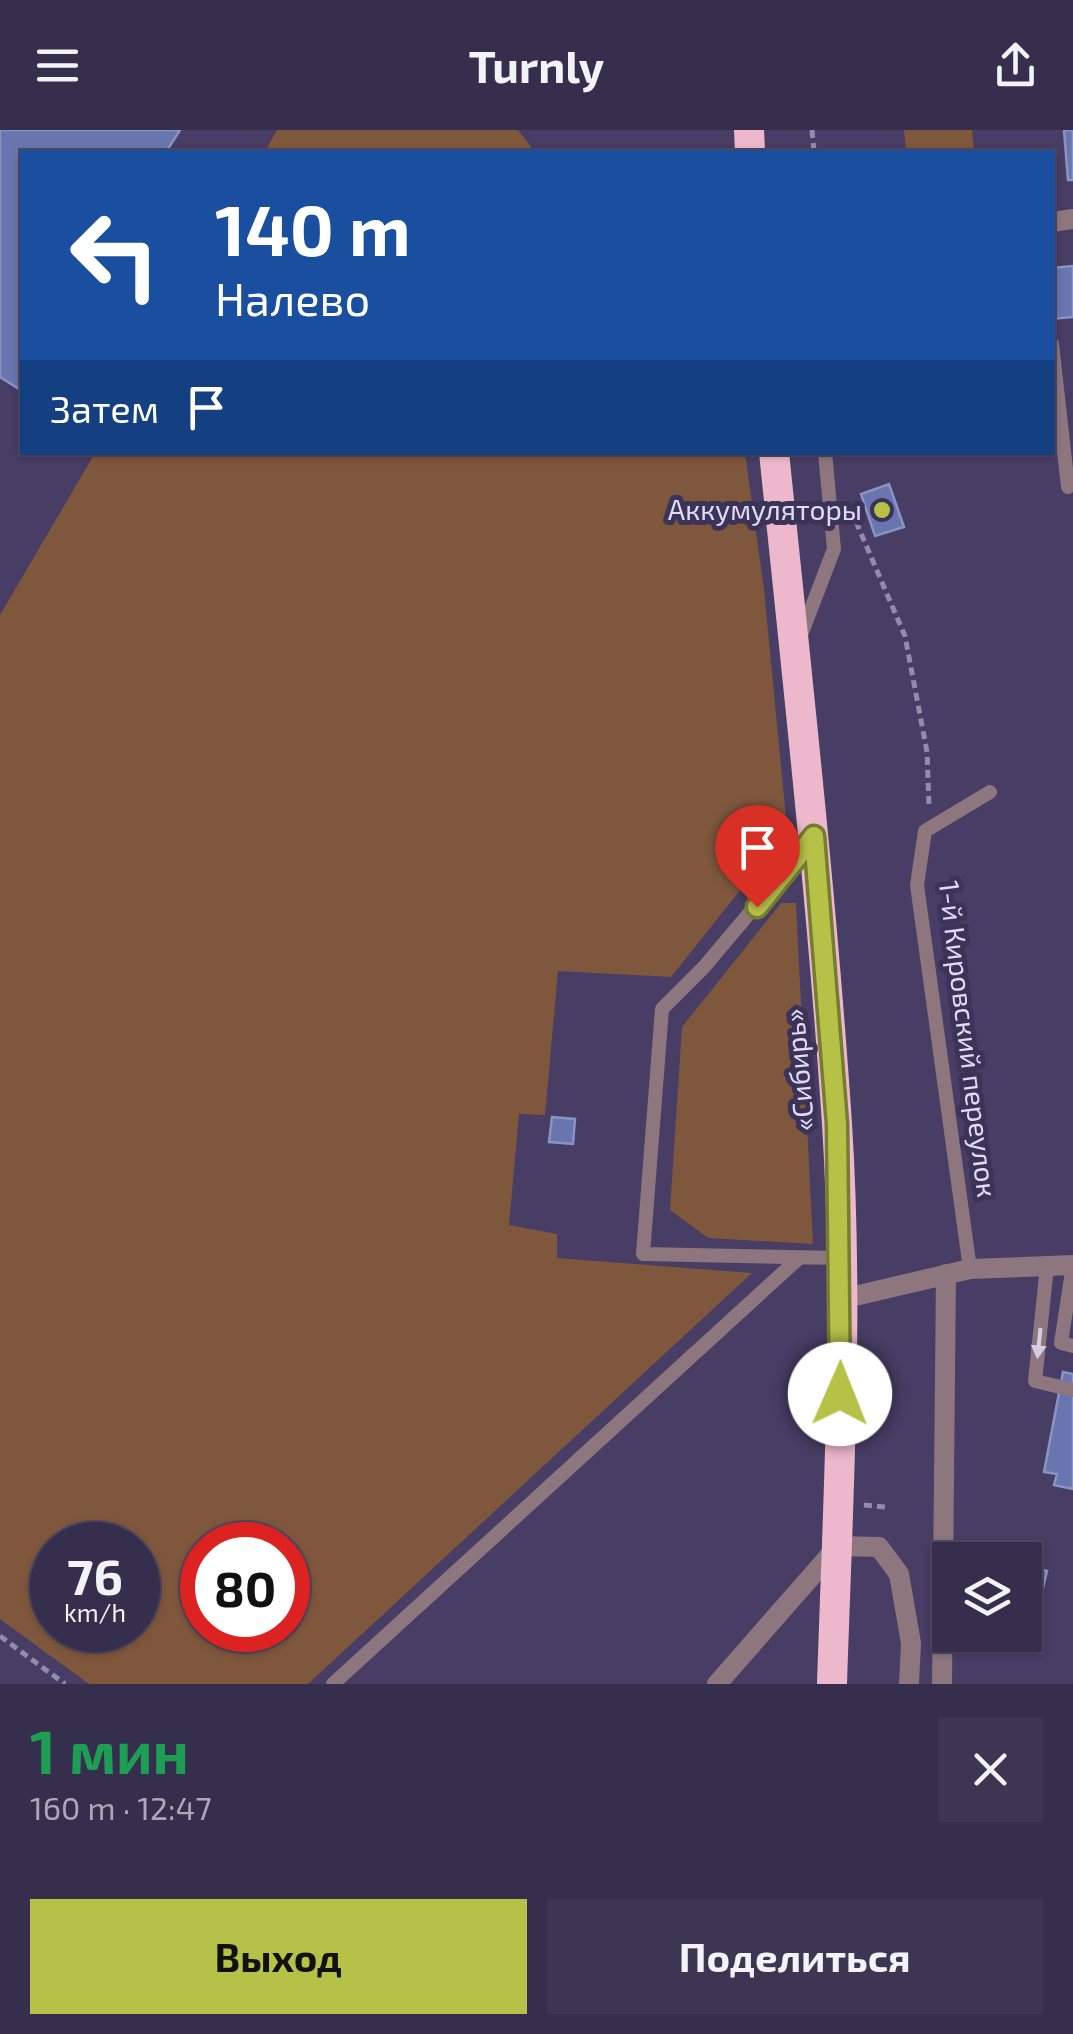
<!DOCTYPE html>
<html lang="ru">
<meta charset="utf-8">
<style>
:root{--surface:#352e4c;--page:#3d3653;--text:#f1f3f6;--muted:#aaa8b5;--line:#4f4a64;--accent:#b6c148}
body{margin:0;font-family:"Exo 2",sans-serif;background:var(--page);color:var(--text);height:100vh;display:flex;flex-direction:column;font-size:38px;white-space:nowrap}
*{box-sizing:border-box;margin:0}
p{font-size:32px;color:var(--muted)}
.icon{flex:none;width:55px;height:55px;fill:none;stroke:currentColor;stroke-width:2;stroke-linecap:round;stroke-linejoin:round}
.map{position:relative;height:1554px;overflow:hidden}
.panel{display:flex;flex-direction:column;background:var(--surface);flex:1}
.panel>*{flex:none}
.guide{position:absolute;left:20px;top:20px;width:1035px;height:305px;border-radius:0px;box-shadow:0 2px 8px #0004,0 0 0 2px var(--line);background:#1a4fa0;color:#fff;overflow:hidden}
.tools{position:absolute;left:932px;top:1412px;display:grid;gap:20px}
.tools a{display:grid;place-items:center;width:110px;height:110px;border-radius:0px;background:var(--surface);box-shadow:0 2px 8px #0004,0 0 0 2px var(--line);font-size:50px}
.speed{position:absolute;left:30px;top:1392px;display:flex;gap:20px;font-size:50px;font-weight:700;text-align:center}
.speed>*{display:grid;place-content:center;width:130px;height:130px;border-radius:50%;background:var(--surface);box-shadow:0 2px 8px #0004,0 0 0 2px var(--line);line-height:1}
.speed small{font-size:25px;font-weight:400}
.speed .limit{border:15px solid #d22;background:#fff;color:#111}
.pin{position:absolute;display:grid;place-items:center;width:85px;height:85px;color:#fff;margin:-102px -42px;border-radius:50% 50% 50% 0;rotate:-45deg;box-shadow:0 0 10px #0007}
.pin .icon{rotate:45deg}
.me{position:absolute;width:110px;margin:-55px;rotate:1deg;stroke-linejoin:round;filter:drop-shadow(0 0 8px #0008)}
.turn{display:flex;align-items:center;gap:35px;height:210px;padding:0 30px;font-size:45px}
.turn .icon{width:130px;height:130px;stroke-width:2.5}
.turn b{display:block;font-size:70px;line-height:85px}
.then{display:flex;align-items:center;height:95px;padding:0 30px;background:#0003;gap:20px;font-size:38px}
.round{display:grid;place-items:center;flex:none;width:105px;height:105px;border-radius:0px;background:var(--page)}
.headline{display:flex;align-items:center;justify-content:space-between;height:170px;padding:0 30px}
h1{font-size:60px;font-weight:700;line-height:75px;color:#1e9e55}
.button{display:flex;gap:20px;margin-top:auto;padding:20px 30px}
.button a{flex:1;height:115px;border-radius:0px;background:var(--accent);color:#111;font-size:40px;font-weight:700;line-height:115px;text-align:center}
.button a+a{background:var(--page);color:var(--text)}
header{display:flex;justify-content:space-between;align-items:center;height:130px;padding:0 30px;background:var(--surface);font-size:45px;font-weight:700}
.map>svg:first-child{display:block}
.green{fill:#7f573d;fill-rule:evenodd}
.building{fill:#6975af;stroke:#8994c0;stroke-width:2.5}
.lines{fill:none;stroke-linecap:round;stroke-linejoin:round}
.path{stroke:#928bab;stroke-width:5;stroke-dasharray:8 5;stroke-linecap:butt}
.lane{stroke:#8d767e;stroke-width:14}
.street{stroke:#8d767e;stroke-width:20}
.highway{stroke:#edb8cc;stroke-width:30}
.oneway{fill:#d4cde3}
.route-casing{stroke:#767d2f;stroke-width:25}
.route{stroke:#b6c148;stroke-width:18}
.poi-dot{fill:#b6c148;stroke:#3c3359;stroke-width:4}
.labels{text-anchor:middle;stroke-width:10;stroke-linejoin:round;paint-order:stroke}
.poi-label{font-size:28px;fill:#e1dcf5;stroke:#3c3359;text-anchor:end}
.street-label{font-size:28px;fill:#e1dcf5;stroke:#3c3359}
</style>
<header><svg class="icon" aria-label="menu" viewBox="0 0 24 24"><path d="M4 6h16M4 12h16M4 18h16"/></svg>Turnly<svg class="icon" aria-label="share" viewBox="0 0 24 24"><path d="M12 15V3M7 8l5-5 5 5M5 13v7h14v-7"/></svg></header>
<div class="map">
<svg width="1073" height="1554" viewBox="0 0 1073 1554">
<rect width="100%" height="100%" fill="#473d65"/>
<path class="green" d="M277 0H518L535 22H265Z
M904 0H972L974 21 906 22Z
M95 323H745L764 459 786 688 782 708 671 847 558 841 545 985 519 984 509 1095 557 1104V1128L752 1143 308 1554H89L0 1489V485ZM52 1415H138V1500H52ZM288 1415V1500H202V1415Z
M781 773H796L813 1114 708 1108 670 1080 682 897Z"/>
<path class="building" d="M0 0H180L166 22H22V253L19 259 0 247Z
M1064 0H1073V50H1068Z
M1073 136V187L1052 189V138Z
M889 354 904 397 875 406 861 364Z
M552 987 575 989 573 1014 549 1012Z
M1063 1242 1073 1244V1359L1054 1355 1057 1344 1044 1342Z
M1025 1436 1047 1441 1040 1471 1025 1468Z"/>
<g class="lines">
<path class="path" d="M812 0 814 22
M851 380 905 506 927 622 929 676
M864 1375 886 1377
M0 1506 65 1554"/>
<path class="lane" d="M1052 214 1068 357
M801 505 834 419 825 322
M811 710 704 837 662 879 643 1124 841 1128
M1073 1135 1061 1213 1073 1216
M1047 1136 1035 1251 1073 1260
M970 1139 917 755 925 701 990 662
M333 1554 799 1128"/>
<path class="street" d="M1052 92 1073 89
M842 1169 970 1139 1073 1135
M717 1554 838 1416 879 1417 899 1444 911 1513 909 1554
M942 1554 946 1144"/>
<path class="highway" d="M749 0 750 22
M774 322C797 546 822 770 837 994 849 1180 838 1368 832 1554"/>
</g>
<defs><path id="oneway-solid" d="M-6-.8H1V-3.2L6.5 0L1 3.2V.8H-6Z" transform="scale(2.5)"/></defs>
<use class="oneway" href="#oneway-solid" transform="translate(1039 1213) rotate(96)"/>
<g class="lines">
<defs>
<path id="route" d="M757 777 814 706 837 994 840 1264"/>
</defs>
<use href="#route" class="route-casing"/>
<use href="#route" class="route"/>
</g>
<circle class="poi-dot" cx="882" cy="380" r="10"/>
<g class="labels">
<g class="poi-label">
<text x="862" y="390">Аккумуляторы</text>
</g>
<g class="street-label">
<text transform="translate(968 909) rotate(83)" y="10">1-й Кировский переулок</text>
<text transform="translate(799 940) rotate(-95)" y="10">«Сибирь»</text>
</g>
</g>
</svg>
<div class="tools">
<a><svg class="icon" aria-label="layers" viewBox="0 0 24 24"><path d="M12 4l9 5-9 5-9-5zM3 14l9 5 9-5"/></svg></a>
</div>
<div class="speed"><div>76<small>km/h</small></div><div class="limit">80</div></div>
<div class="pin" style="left:757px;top:777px;background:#d93025"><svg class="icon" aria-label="arrive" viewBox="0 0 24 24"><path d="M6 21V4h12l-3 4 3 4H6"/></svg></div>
<svg class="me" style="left:840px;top:1264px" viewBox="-20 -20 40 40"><circle r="19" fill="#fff"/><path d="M0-13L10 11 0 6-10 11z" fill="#b6c148"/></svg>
<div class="guide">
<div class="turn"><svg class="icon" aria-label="left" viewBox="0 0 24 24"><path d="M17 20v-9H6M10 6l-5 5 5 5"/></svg><div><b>140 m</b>Налево</div></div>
<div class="then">Затем<svg class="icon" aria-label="arrive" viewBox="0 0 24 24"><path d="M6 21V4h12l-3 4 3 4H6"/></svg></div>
</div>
</div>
<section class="panel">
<div class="headline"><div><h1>1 мин</h1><p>160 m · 12:47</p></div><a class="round"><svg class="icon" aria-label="close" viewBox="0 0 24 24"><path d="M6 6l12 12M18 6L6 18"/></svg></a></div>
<div class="button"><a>Выход</a><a>Поделиться</a></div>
</section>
